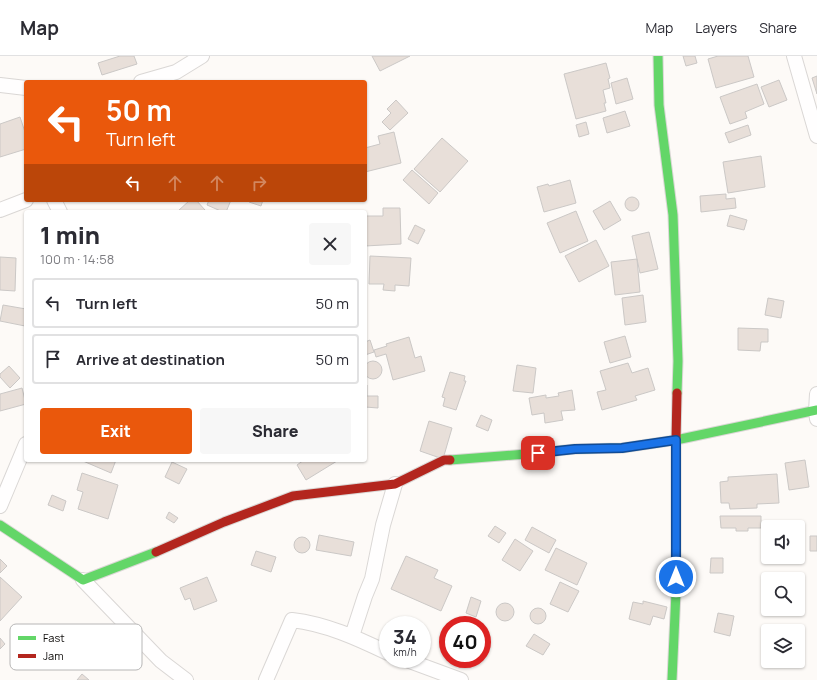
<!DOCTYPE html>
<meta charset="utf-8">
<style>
:root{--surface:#fff;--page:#f7f7f7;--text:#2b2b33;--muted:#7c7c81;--line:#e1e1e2;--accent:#ea580c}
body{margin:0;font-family:Manrope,sans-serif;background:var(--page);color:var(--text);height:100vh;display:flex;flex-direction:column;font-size:15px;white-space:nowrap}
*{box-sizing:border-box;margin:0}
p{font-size:13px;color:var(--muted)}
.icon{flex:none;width:22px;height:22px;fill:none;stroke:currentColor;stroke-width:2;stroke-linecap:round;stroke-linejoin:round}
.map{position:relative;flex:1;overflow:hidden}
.side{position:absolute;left:24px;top:154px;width:343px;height:252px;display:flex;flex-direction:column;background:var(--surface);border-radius:4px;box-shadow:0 1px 3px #0004}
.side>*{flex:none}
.guide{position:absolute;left:24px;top:24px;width:343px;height:122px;border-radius:4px;box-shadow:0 1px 3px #0004;background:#ea580c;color:#fff;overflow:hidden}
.tools{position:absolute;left:761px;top:464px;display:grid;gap:8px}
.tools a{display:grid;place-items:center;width:44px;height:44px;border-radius:4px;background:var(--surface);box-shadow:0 1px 3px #0004;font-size:20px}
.speed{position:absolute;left:379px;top:560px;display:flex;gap:8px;font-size:20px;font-weight:700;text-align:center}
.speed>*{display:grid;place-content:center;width:52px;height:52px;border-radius:50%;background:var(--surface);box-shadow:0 1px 3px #0004;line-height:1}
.speed small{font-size:10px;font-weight:400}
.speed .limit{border:6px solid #d22;background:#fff;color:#111}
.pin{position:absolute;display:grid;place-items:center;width:34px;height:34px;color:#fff;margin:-17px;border-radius:8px;box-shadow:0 2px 6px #0006}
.me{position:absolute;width:44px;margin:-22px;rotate:0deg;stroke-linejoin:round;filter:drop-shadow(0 0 3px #0008)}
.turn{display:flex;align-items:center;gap:14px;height:84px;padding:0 16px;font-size:18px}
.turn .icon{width:52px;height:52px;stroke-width:2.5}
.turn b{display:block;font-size:28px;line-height:34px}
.lanes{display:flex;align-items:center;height:38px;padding:0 16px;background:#0003;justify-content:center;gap:20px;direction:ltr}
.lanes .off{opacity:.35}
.round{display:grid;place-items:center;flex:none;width:42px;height:42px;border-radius:4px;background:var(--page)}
.summary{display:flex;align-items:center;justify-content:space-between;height:68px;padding:0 16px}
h1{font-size:24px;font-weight:800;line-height:30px}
.action{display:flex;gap:8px;margin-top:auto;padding:8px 16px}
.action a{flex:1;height:46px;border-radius:4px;background:var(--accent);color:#fff;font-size:16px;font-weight:800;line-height:46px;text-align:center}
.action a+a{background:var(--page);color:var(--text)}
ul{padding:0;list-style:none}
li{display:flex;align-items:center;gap:12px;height:50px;margin:0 8px 6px;padding:0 8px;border:2px solid var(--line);border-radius:4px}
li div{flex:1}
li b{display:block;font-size:15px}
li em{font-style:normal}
header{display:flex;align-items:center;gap:24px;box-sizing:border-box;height:56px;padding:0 20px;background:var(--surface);border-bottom:1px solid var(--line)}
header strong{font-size:19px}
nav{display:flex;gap:22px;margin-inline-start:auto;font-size:14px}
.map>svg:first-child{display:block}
.building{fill:#e8dfd9;stroke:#cbc8c6}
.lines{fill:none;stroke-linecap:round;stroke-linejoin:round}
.street-casing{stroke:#dad7d5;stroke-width:16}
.fast-casing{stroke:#dad7d5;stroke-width:11}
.jam-casing{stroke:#dad7d5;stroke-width:11}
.street{stroke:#fffefe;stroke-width:14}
.fast{stroke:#63d668;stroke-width:9}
.jam{stroke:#b3261e;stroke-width:9}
.route-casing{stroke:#114b97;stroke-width:10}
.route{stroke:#1a73e8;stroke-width:7}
.key{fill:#fff;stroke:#b7b6b6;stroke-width:1}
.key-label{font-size:11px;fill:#0f0d0b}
</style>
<header>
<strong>Map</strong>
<nav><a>Map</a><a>Layers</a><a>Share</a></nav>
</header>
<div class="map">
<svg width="817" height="624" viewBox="0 0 817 624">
<rect width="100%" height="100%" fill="#fdfaf7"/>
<path class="building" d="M120 0H134L137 8 102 19 98 7Z
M372 0H410L380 15Z
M683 0H695L697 7 686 10Z
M718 0H748L754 21 716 32 708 3Z
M606 7 610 22 608 23 610 32 603 34 606 47H604L606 55 576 63 564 18Z
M817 20V38L812 22Z
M627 22 633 43 616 48 611 27Z
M779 24 787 44 769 51 761 31Z
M757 28 764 48 745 56 747 62 730 68 720 41Z
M396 44 408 57 390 74 382 66 391 57 387 53Z
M625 55 630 70 607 77 603 62Z
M20 61 26 79V93L0 101V68Z
M586 66 589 78 579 81 576 69Z
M748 69 751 79 729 87 725 77Z
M394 76 401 107 365 116V92L380 88 378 80Z
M442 82 468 105 440 136 414 113Z
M761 100 765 131 728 137 723 106Z
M412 114 438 137 429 148 403 124Z
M570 124 576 147 544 156 537 131 548 128 549 130Z
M726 138V143L735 142 736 152 701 156 700 140Z
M625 148a7 7 0 1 1 14 0a7 7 0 1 1-14 0Z
M190 144H196L205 154 202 156H179L178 155Z
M209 144H231L226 156H223L207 149Z
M250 144H263L261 150 249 146Z
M610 145 621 164 604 174 593 155Z
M383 152H400L401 188 365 190V160H383Z
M576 155 588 185 560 197 547 167Z
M730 159 747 164 744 174 727 170Z
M415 169 425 174 418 188 408 183Z
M649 176 658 213 640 217 632 180Z
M596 184 609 210 579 226 565 200Z
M370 200 411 202 409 230 395 229V235L383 234 384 228H369Z
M0 201 16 202 15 235 0 234Z
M637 203 640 236 615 239 611 206Z
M643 239 646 266 625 269 622 242Z
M768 242 784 245 781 262 765 259Z
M3 249 26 253 25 270 0 265Z
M738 272 768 273V286H761L760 295 738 294Z
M625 280 631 301 610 307 604 286Z
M409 281 415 302 421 300 425 315 393 324 386 298 376 301 374 294 387 290 386 288Z
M370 284 374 296 365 299V286Z
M364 314a9 9 0 1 1 18 0a9 9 0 1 1-18 0Z
M628 307 632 317 648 312 655 334 635 340 637 344 602 354 597 336 606 334 600 315Z
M517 309 536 312 533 337 513 335Z
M9 310 20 322 10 332 0 321V318Z
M450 316 465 320 464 325H466L456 354 443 350 445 342 442 341Z
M365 329H367V340H378V352L365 351Z
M22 332 26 348 0 355V338Z
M572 334 575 354 561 355 563 364 545 367 544 357 532 359 529 342 546 339V342L559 340 558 337Z
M481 359 492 364 488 375 476 370Z
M429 365 452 372 443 403 420 395Z
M83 404H116L111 417 83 405Z
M304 404H336L337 405 306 424 297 409Z
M805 404 809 431 789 434 785 407Z
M172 406 187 413 179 428 165 421Z
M82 417 118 429 108 463 78 453 83 436 77 434Z
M777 418 779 447 757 448V452L730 453 729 447H721L720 426 728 425V421Z
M52 439 66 445 63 455 48 449Z
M169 456 178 462 174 467 166 462Z
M720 460H761V472H748V475H736V472H721Z
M495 470 506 477 499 487 488 480Z
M532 471 556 484 549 497 525 484Z
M319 479 354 486 351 500 316 494Z
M810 480H817V495H810Z
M294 489a8 8 0 1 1 16 0a8 8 0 1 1-16 0Z
M515 483 533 495 520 515 502 504Z
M556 492 587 507 577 529 545 514Z
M256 495 276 501 271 516 251 509Z
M406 500 438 514 434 522 452 530 441 555 391 533Z
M711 502H723V517H710Z
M0 503 7 510 0 517Z
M0 521 22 541 0 565Z
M207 521 217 545 194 554 190 542 185 544 180 532Z
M560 526 579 535 568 556 550 548Z
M471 541 481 545 476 561 466 557Z
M643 545 667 551 664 563 653 560 650 569 629 563 633 546 643 548Z
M496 556a9 9 0 1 1 18 0a9 9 0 1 1-18 0Z
M530 560a8 8 0 1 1 16 0a8 8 0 1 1-16 0Z
M718 557 734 560 730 580 714 576Z
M534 578 550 588 543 599 526 590Z
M0 582 5 588 0 593Z
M766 585H768V605H788V609H767Z
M82 618 89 624H77Z"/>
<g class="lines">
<defs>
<path id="street" d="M794 0 817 80
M141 26 176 16 202 0
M0 29 26 32
M54 144 60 156
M0 154 26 144
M817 338 816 355 817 363
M0 450 26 388
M83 524 161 605 186 624
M352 580 365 540 372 523 383 469 395 428
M404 603 461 624
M266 624 292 564C326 568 357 582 388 597"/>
<path id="fast" d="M658 0 659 49 673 159 678 305 677 337
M450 404 526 398 575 393 622 392 676 384 817 354
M0 469 83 524 156 496
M672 624 676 536"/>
<path id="jam" d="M156 496 224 466 293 440 395 428 444 404H450
M676 536V384L677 337"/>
</defs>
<use href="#street" class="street-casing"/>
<use href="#fast" class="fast-casing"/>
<use href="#jam" class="jam-casing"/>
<use href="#street" class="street"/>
<use href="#fast" class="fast"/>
<use href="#jam" class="jam"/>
</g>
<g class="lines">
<defs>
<path id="route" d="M538 397 575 393 622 392 676 384V521"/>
</defs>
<use href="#route" class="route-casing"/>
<use href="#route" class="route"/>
</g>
<rect x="10" y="568" width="132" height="46" rx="6" class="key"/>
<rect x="18" y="580" width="18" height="4" fill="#63d668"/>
<rect x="18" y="598" width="18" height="4" fill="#b3261e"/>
<g class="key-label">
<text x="43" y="586">Fast</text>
<text x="43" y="604">Jam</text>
</g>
</svg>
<div class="tools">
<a><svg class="icon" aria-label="sound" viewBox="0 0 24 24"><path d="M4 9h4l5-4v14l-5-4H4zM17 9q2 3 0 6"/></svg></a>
<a><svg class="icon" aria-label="search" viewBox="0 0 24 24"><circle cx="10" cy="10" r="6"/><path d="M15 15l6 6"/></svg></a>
<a><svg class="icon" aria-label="layers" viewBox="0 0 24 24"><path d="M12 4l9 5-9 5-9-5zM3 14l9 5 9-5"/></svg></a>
</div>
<div class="speed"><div>34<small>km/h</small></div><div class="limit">40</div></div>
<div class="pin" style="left:538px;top:397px;background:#d93025"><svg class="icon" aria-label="arrive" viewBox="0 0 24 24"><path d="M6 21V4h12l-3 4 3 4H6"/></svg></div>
<svg class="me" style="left:676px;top:521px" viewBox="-20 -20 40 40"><circle r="17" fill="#1a73e8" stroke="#fff" stroke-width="3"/><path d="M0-11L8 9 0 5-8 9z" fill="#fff"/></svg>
<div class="guide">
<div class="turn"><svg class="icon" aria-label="left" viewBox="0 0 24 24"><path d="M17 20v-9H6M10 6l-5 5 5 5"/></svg><div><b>50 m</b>Turn left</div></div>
<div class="lanes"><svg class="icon" aria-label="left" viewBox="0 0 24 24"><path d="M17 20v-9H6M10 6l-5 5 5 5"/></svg><svg class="icon off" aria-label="ahead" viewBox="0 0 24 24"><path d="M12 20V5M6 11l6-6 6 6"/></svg><svg class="icon off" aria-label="ahead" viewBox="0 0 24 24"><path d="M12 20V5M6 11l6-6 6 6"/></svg><svg class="icon off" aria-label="right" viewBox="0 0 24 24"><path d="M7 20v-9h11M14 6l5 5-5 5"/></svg></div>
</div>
<section class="side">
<div class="summary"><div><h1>1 min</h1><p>100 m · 14:58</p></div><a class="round"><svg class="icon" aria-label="close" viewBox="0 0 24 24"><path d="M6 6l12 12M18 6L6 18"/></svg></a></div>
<ul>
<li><svg class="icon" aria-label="left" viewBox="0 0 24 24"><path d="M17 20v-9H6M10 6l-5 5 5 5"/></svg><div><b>Turn left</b></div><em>50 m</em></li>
<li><svg class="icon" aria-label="arrive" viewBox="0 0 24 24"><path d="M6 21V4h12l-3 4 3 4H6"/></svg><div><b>Arrive at destination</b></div><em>50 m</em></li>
</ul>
<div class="action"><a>Exit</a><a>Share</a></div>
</section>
</div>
